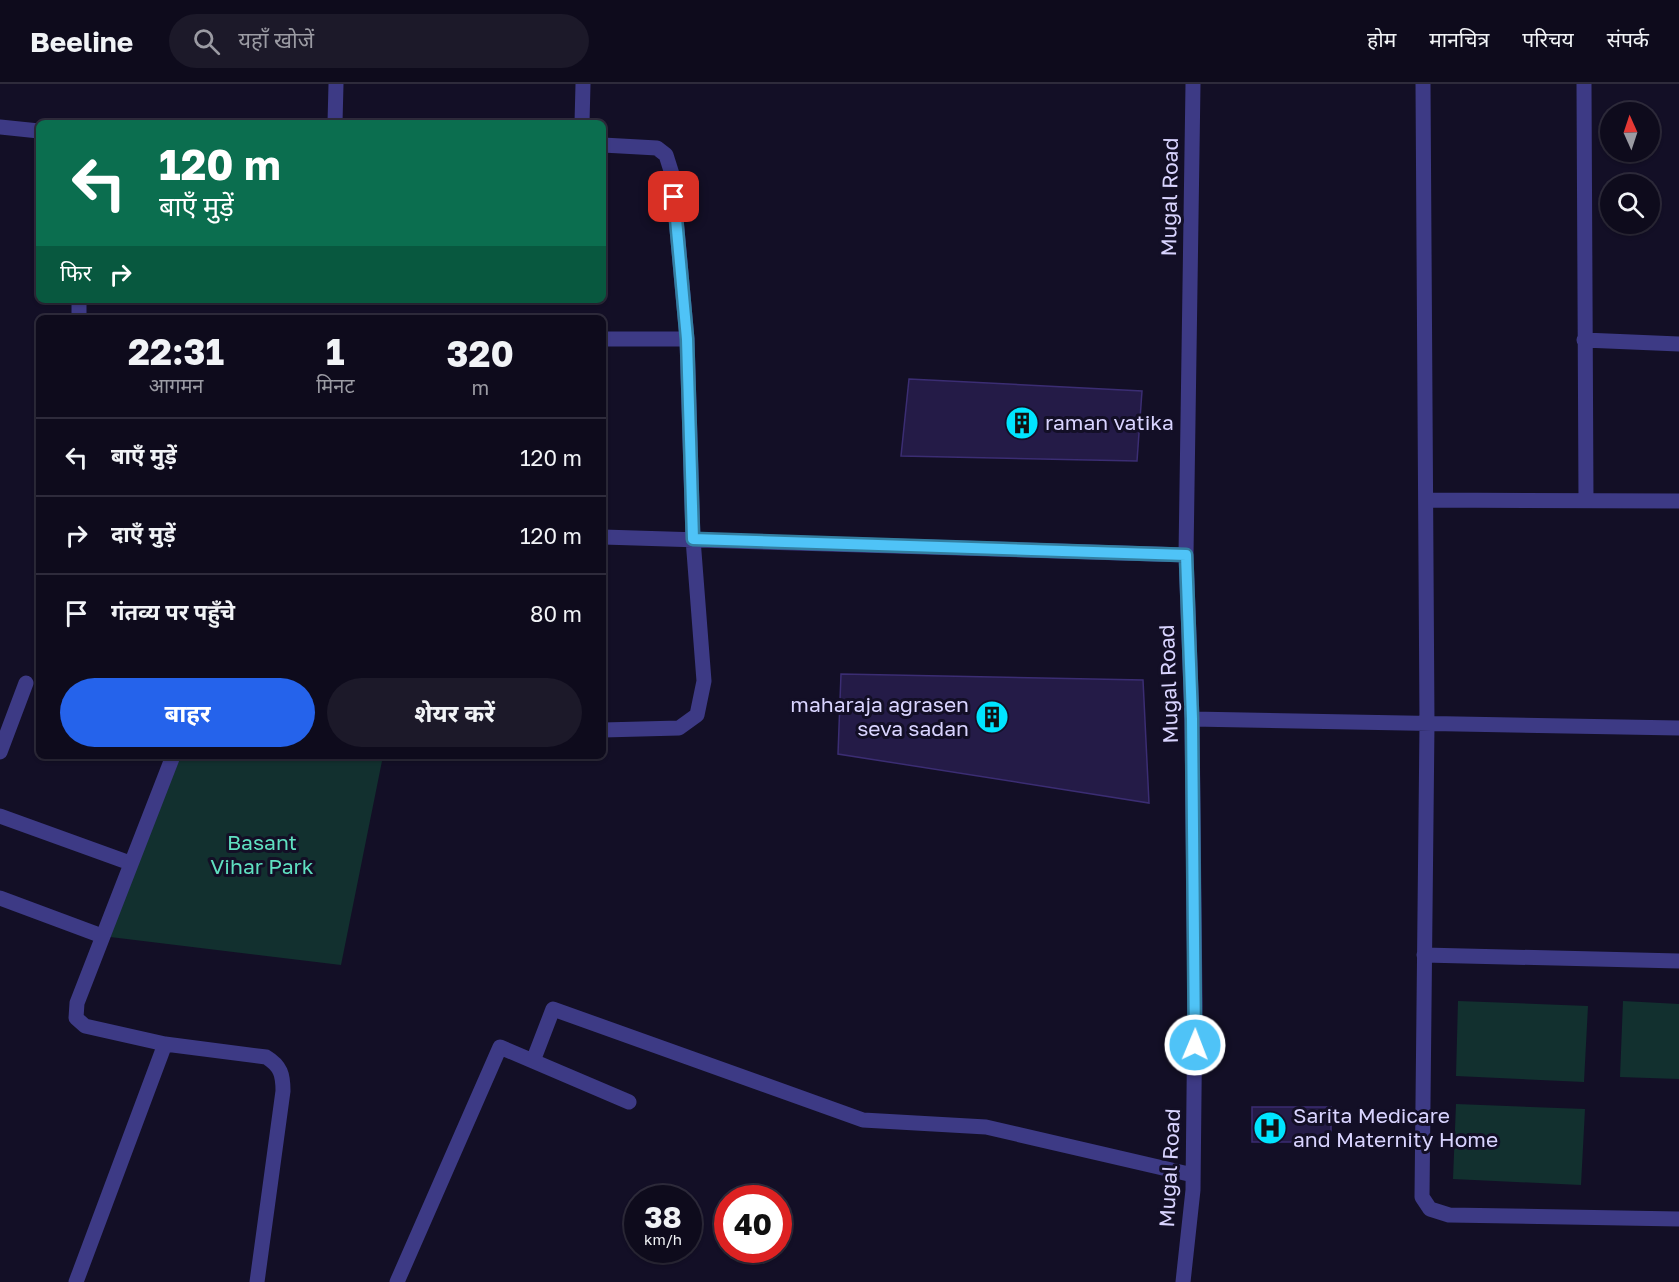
<!DOCTYPE html>
<html lang="hi">
<meta charset="utf-8">
<style>
:root{--surface:#0e0b1c;--page:#1c1929;--text:#f1f3f6;--muted:#9b9ba3;--line:#2e2b3b;--accent:#2563eb}
body{margin:0;font-family:"Golos Text","Noto Sans Devanagari",sans-serif;background:var(--page);color:var(--text);height:100vh;display:flex;flex-direction:column;font-size:22px;white-space:nowrap}
*{box-sizing:border-box;margin:0}
p{font-size:20px;color:var(--muted)}
.icon{flex:none;width:33px;height:33px;fill:none;stroke:currentColor;stroke-width:2;stroke-linecap:round;stroke-linejoin:round}
.map{position:relative;flex:1;overflow:hidden}
.sheet{position:absolute;left:36px;top:231px;width:570px;height:444px;display:flex;flex-direction:column;background:var(--surface);border-radius:9px;box-shadow:0 2px 4px #0004,0 0 0 2px var(--line)}
.sheet>*{flex:none}
.banner{position:absolute;left:36px;top:36px;width:570px;height:183px;border-radius:9px;box-shadow:0 2px 4px #0004,0 0 0 2px var(--line);background:#0b6e4f;color:#fff;overflow:hidden}
.needle{width:39px;rotate:357deg}
.buttons{position:absolute;left:1600px;top:18px;display:grid;gap:12px}
.buttons a{display:grid;place-items:center;width:60px;height:60px;border-radius:50%;background:var(--surface);box-shadow:0 2px 4px #0004,0 0 0 2px var(--line);font-size:30px}
.speed{position:absolute;left:624px;top:1101px;display:flex;gap:12px;font-size:30px;font-weight:700;text-align:center}
.speed>*{display:grid;place-content:center;width:78px;height:78px;border-radius:50%;background:var(--surface);box-shadow:0 2px 4px #0004,0 0 0 2px var(--line);line-height:1}
.speed small{font-size:15px;font-weight:400}
.speed .limit{border:9px solid #d22;background:#fff;color:#111}
.pin{position:absolute;display:grid;place-items:center;width:51px;height:51px;color:#fff;margin:-26px;border-radius:12px;box-shadow:0 3px 9px #0006}
.me{position:absolute;width:66px;margin:-33px;rotate:1deg;stroke-linejoin:round;filter:drop-shadow(0 0 4px #0008)}
.turn{display:flex;align-items:center;gap:21px;height:126px;padding:0 24px;font-size:27px}
.turn .icon{width:78px;height:78px;stroke-width:2.5}
.turn b{display:block;font-size:42px;line-height:51px}
.then{display:flex;align-items:center;height:57px;padding:0 24px;background:#0003;gap:12px;font-size:22px}
.eta{display:flex;justify-content:space-evenly;align-items:center;height:102px;text-align:center}
.eta b{font-size:36px;font-weight:700;line-height:42px}
.cta{display:flex;gap:12px;margin-top:auto;padding:12px 24px}
.cta a{flex:1;height:69px;border-radius:36px;background:var(--accent);color:#fff;font-size:24px;font-weight:700;line-height:69px;text-align:center}
.cta a+a{background:var(--page);color:var(--text)}
ul{padding:0;list-style:none}
li{display:flex;align-items:center;gap:18px;height:78px;padding:0 24px;border-top:2px solid var(--line)}
li div{flex:1}
li b{display:block;font-size:22px}
li em{font-style:normal}
header{display:flex;align-items:center;gap:36px;box-sizing:border-box;height:84px;padding:0 30px;background:var(--surface);border-bottom:2px solid var(--line)}
header strong{font-size:28px}
nav{display:flex;gap:33px;margin-inline-start:auto;font-size:21px}
.search{width:420px;height:54px;background:var(--page);display:flex;align-items:center;gap:15px;box-sizing:border-box;padding:0 21px;border-radius:33px;color:var(--muted);font-size:22px}
.map>svg:first-child{display:block}
.green{fill:#12302f}
.building{fill:#241b47;stroke:#3b2d73;stroke-width:1.5}
.lines{fill:none;stroke-linecap:round;stroke-linejoin:round}
.minor{stroke:#3d3a85;stroke-width:15}
.route-casing{stroke:#337fa1;stroke-width:15}
.route{stroke:#4fc3f7;stroke-width:10}
.labels{text-anchor:middle;stroke-width:6;stroke-linejoin:round;paint-order:stroke}
.street-label{font-size:21px;fill:#d9d4ff;stroke:#130f26}
.poi-label{font-size:21px;fill:#d9d4ff;stroke:#130f26;text-anchor:start}
.park-label{font-size:21px;fill:#5fe0c0;stroke:#130f26}
</style>
<header>
<strong>Beeline</strong>
<div class="search"><svg class="icon" aria-label="search" viewBox="0 0 24 24"><circle cx="10" cy="10" r="6"/><path d="M15 15l6 6"/></svg>यहाँ खोजें</div>
<nav><a>होम</a><a>मानचित्र</a><a>परिचय</a><a>संपर्क</a></nav>
</header>
<div class="map">
<svg width="1679" height="1198" viewBox="0 0 1679 1198">
<rect width="100%" height="100%" fill="#130f26"/>
<path class="green" d="M171 672H383L341 881 102 852Z
M1458 917 1588 922 1584 998 1456 992Z
M1623 917 1679 920V995L1620 993Z
M1456 1020 1585 1025 1581 1101 1453 1095Z"/>
<path class="building" d="M909 295 1142 307 1137 377 901 372Z
M841 590 1143 596 1149 719 838 670Z
M1252 1023H1331V1058H1252Z"/>
<g class="lines">
<path class="minor" d="M1423 0 1427 640 1422 1113 1430 1125 1449 1131 1679 1135
M1584 0 1586 416
M335 39 336 0
M582 39 583 0
M0 43 39 47
M603 61 657 64 666 71 672 90 687 255 693 455 704 597 697 631 679 644 603 646
M79 234V216
M603 255H687
M1584 256 1679 260
M1426 416 1679 417
M603 453 1186 471
M1192 635 1679 644
M0 668 26 599
M173 672 77 919 76 934 85 942 165 960 266 973C281 982 283 991 283 1007L257 1198
M0 732 130 779
M0 814 102 852
M1424 871 1679 877
M533 977 553 925 863 1036 986 1043 1193 1091
M76 1198 165 960
M397 1198 500 963 629 1018
M1183 1198 1193 1106 1195 918 1192 635 1186 471 1193 0"/>
</g>
<g class="lines">
<defs>
<path id="route" d="M674 113 687 255 693 455 1186 471 1192 635 1195 961"/>
</defs>
<use href="#route" class="route-casing"/>
<use href="#route" class="route"/>
</g>
<defs>
<symbol id="building-disc" viewBox="-11 -11 22 22"><circle r="9.5" fill="#00e5ff" stroke="#130f26"/><path d="M-4-6H4V6H1V3H-1V6H-4ZM-2.5-4.3h1.7v1.8h-1.7ZM.8-4.3h1.7v1.8H.8ZM-2.5-1h1.7V.8h-1.7ZM.8-1h1.7V.8H.8Z" fill="#111"/></symbol>
<symbol id="hospital-disc" viewBox="-11 -11 22 22"><circle r="9.5" fill="#00e5ff" stroke="#130f26"/><path d="M-5-5h3v3.5h4V-5h3V5h-3V1.5h-4V5h-3Z" fill="#111"/></symbol>
</defs>
<g fill-rule="evenodd">
<use href="#building-disc" x="1003" y="320" width="38" height="38"/>
<use href="#building-disc" x="973" y="614" width="38" height="38"/>
<use href="#hospital-disc" x="1251" y="1025" width="38" height="38"/>
</g>
<g class="labels">
<g class="street-label">
<text transform="translate(1170 113) rotate(-89)" y="7">Mugal Road</text>
<text transform="translate(1169 600) rotate(-92)" y="7">Mugal Road</text>
<text transform="translate(1170 1084) rotate(-87)" y="7">Mugal Road</text>
</g>
<g class="poi-label">
<text x="1045" y="346">raman vatika</text>
<text x="969" y="628" text-anchor="end">maharaja agrasen<tspan x="969" dy="24">seva sadan</tspan></text>
<text x="1293" y="1039">Sarita Medicare<tspan x="1293" dy="24">and Maternity Home</tspan></text>
</g>
<g class="park-label">
<text x="262" y="766">Basant<tspan x="262" dy="24">Vihar Park</tspan></text>
</g>
</g>
</svg>
<div class="buttons">
<a><svg class="needle" viewBox="-14 -14 28 28"><path d="M0-13l5 13h-10z" fill="#e53935"/><path d="M0 13l5-13h-10z" fill="#9b9ba3"/></svg></a>
<a><svg class="icon" aria-label="search" viewBox="0 0 24 24"><circle cx="10" cy="10" r="6"/><path d="M15 15l6 6"/></svg></a>
</div>
<div class="speed"><div>38<small>km/h</small></div><div class="limit">40</div></div>
<div class="pin" style="left:674px;top:113px;background:#d93025"><svg class="icon" aria-label="arrive" viewBox="0 0 24 24"><path d="M6 21V4h12l-3 4 3 4H6"/></svg></div>
<svg class="me" style="left:1195px;top:961px" viewBox="-20 -20 40 40"><circle r="17" fill="#4fc3f7" stroke="#fff" stroke-width="3"/><path d="M0-11L8 9 0 5-8 9z" fill="#fff"/></svg>
<div class="banner">
<div class="turn"><svg class="icon" aria-label="left" viewBox="0 0 24 24"><path d="M17 20v-9H6M10 6l-5 5 5 5"/></svg><div><b>120 m</b>बाएँ मुड़ें</div></div>
<div class="then">फिर<svg class="icon" aria-label="right" viewBox="0 0 24 24"><path d="M7 20v-9h11M14 6l5 5-5 5"/></svg></div>
</div>
<section class="sheet">
<div class="eta">
<div><b>22:31</b><p>आगमन</p></div>
<div><b>1</b><p>मिनट</p></div>
<div><b>320</b><p>m</p></div>
</div>
<ul>
<li><svg class="icon" aria-label="left" viewBox="0 0 24 24"><path d="M17 20v-9H6M10 6l-5 5 5 5"/></svg><div><b>बाएँ मुड़ें</b></div><em>120 m</em></li>
<li><svg class="icon" aria-label="right" viewBox="0 0 24 24"><path d="M7 20v-9h11M14 6l5 5-5 5"/></svg><div><b>दाएँ मुड़ें</b></div><em>120 m</em></li>
<li><svg class="icon" aria-label="arrive" viewBox="0 0 24 24"><path d="M6 21V4h12l-3 4 3 4H6"/></svg><div><b>गंतव्य पर पहुँचे</b></div><em>80 m</em></li>
</ul>
<div class="cta"><a>बाहर</a><a>शेयर करें</a></div>
</section>
</div>
